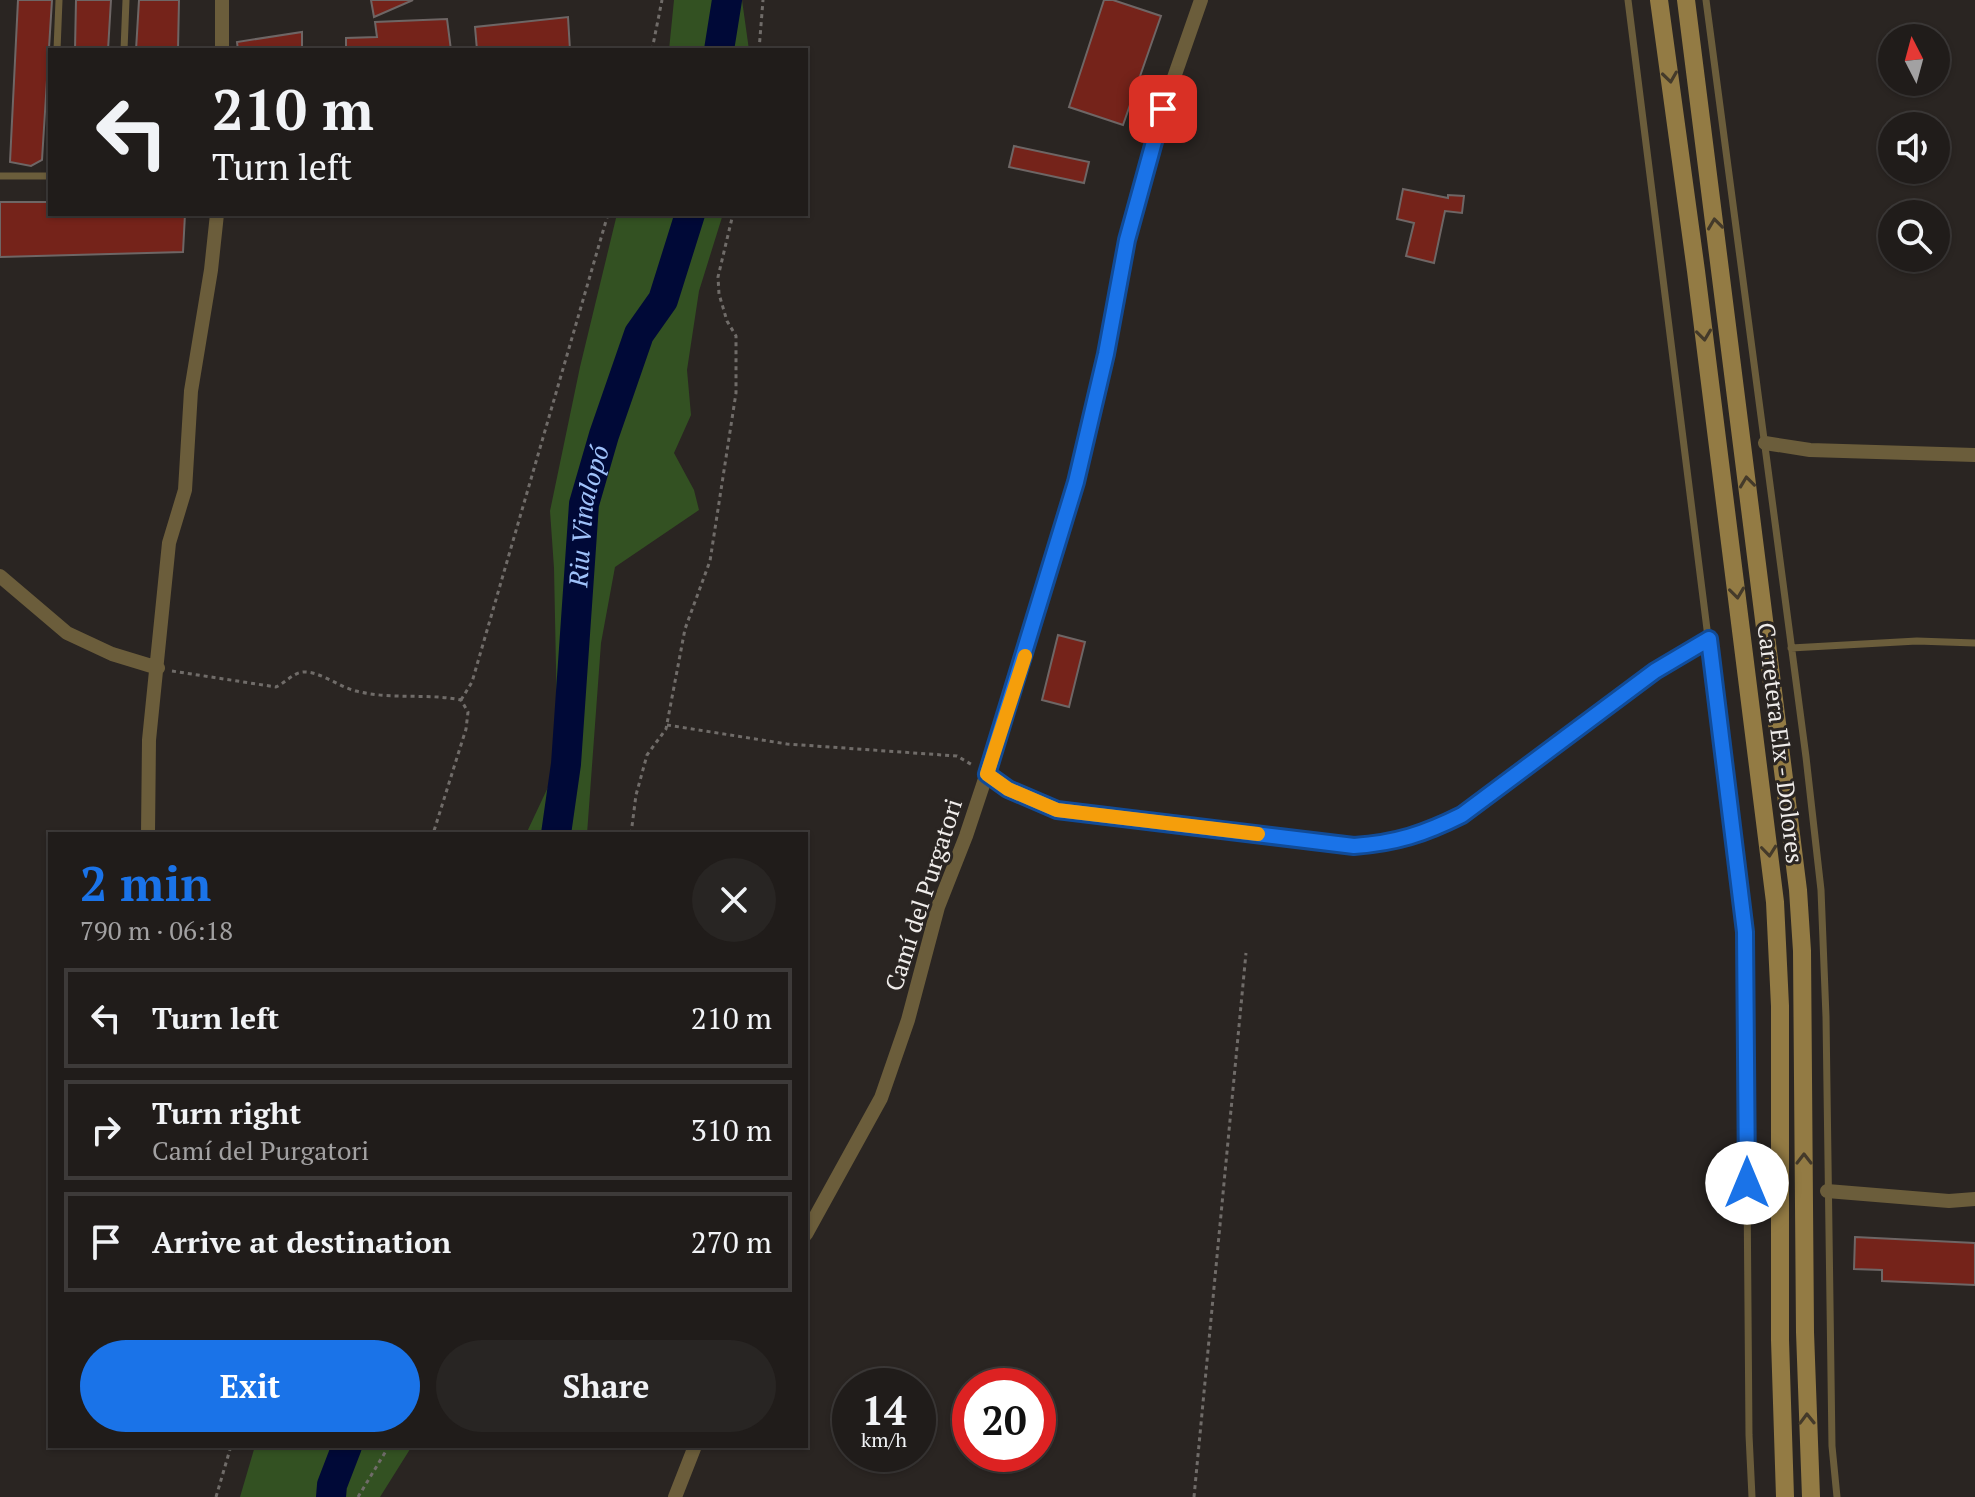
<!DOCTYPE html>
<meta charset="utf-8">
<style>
:root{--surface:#201c1a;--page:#282523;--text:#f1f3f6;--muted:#a2a1a2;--line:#3d3a39;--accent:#1a73e8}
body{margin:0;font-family:"PT Serif",serif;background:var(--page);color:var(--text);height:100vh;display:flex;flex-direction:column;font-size:30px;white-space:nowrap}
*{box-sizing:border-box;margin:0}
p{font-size:26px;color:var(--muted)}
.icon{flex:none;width:44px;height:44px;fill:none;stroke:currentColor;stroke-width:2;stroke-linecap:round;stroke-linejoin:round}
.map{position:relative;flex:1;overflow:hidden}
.sheet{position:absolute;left:48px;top:832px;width:760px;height:616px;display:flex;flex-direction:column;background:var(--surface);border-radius:0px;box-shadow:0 2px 6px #0004,0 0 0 2px var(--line)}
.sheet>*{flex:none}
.banner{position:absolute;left:48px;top:48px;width:760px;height:168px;border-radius:0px;box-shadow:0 2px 6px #0004,0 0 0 2px var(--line);background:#201c1a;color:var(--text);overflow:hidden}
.needle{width:52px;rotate:354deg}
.controls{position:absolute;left:1878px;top:24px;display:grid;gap:16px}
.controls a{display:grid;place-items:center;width:72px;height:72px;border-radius:50%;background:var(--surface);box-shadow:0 2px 6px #0004,0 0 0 2px var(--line);font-size:40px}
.speed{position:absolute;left:832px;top:1368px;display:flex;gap:16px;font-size:40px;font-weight:700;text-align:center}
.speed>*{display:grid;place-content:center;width:104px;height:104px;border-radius:50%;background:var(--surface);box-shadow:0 2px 6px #0004,0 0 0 2px var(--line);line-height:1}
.speed small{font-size:20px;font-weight:400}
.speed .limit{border:12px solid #d22;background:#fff;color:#111}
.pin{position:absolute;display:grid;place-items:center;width:68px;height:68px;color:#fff;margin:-34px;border-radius:16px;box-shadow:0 4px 12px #0006}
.me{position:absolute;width:88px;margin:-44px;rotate:0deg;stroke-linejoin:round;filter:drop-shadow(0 0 6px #0008)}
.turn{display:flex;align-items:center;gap:28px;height:168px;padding:0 32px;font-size:36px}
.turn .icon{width:104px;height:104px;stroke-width:2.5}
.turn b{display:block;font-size:56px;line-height:68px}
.round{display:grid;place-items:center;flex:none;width:84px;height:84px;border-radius:42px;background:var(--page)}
.head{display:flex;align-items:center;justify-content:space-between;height:136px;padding:0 32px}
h1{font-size:48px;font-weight:700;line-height:60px;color:var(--accent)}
.action{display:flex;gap:16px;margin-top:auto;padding:16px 32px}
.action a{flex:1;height:92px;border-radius:48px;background:var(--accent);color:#fff;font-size:32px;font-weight:700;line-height:92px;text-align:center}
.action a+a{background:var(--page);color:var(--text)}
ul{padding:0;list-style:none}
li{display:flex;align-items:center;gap:24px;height:100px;margin:0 16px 12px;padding:0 16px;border:4px solid var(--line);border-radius:0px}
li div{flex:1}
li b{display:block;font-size:30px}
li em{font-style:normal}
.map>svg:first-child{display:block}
.green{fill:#335122}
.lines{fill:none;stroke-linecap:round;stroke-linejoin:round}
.river{stroke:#000937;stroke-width:30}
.building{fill:#75231a;stroke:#6e6665;stroke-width:2}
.path{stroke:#706c69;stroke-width:3;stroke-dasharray:4 4;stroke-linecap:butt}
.lane{stroke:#6b5d3b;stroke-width:7}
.street{stroke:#6b5d3b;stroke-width:14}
.secondary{stroke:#937b44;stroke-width:18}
.oneway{stroke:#443a2a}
.route-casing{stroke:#114b97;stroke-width:20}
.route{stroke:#1a73e8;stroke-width:14}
.slow{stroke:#f59e0b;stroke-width:14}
.labels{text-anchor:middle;stroke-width:6;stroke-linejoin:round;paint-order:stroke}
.street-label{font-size:24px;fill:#efecea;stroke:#2a2522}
.water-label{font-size:26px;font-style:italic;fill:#9fc2fa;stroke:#2a2522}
</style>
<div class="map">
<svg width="1975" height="1497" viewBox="0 0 1975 1497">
<rect width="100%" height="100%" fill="#2a2522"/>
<path class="green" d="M674 0H742L749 50H669Z
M617 214H723L699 291 687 370 691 415 674 453 694 490 699 510 615 567 601 643 587 834H526L558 766 554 568 550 511 580 367Z
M255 1446H412L380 1497H240Z"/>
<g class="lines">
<g class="river">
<path d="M719 50 727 0"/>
<path id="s1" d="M556 834 566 764 584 504 604 435 639 334 663 300 690 214"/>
<path d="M331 1497 332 1485 347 1446"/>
</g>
</g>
<path class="building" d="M18 0H52L42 160 31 166 10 162Z
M76 0H111L108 50H75Z
M139 0H179L178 50H136Z
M371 0H413L374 17Z
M1104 0H1113L1161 16 1123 125 1069 107Z
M568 17 570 50H477L475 27Z
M447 19 451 50H346V38L377 37 375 22Z
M302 32V50H238L237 42Z
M1014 146 1089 162 1084 183 1009 167Z
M1403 189 1448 198V195L1464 196 1462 213 1445 211 1434 263 1406 256 1414 223 1397 219Z
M0 202H50V214H185L183 252 0 257Z
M1058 635 1085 642 1069 707 1042 700Z
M1855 1237 1975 1243V1285L1882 1281V1270L1854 1269Z"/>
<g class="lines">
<path class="path" d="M652 50 662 0
M759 50 763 0
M233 216 334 214
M172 671 276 687C285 683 293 673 303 672 320 671 339 687 356 691 391 700 427 693 461 700L468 712 466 729 433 834
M461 700 472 682 608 214
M667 725 787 744 957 756 974 766
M631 834 636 795 647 755 666 729 685 629 710 561 736 393V336L727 321 719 294 718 277 733 214
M216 1497 231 1446
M358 1497 389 1446
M1194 1497 1246 953"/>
<path class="lane" d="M1628 0 1745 932 1749 1435 1752 1497
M1706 0 1806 757 1821 890 1826 1017 1832 1446 1837 1497
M57 50 59 0
M124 50 126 0
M0 176H50
M1791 648 1917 641 1975 643
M987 774 1008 789 1057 810 1354 846C1396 843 1424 834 1462 815L1655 671 1709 639"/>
<path class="street" d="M222 50V0
M1765 443 1810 450 1975 455
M0 576 67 633 112 654 158 668
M148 834 149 740 169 543 185 490 191 391 211 270 217 214
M1827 1191 1949 1201 1975 1199
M806 1234 881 1098 908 1020 938 907 966 836 1009 707 1069 508 1090 429 1127 240 1145 176 1163 109 1201 0
M675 1497 695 1446"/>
<path class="secondary" d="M1659 0 1696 271 1775 902 1780 1006V1340L1785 1497
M1686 0 1798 890 1802 951 1805 1332 1811 1497"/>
</g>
<defs><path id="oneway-chevron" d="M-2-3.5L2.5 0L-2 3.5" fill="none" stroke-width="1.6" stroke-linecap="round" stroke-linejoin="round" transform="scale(2)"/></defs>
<g class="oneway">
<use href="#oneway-chevron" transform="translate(1670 77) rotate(82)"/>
<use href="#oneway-chevron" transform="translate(1715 224) rotate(-97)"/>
<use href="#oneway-chevron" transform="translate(1704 335) rotate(83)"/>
<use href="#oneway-chevron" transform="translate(1747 482) rotate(-97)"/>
<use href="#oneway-chevron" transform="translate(1737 593) rotate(83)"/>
<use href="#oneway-chevron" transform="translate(1769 851) rotate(84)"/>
<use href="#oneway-chevron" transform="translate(1804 1159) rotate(-90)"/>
<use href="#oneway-chevron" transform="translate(1807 1419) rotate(-91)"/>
</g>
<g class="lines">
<defs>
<path id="route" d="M1163 109 1127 240 1106 354 1076 482 987 774 1008 789 1057 810 1354 846C1396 843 1424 834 1462 815L1655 671 1709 639 1745 932 1747 1183"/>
</defs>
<use href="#route" class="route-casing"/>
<use href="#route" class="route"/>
<path class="slow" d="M1025 656 987 774 1008 789 1057 810 1258 834"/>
</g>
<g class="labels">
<g class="street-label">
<text transform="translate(1780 743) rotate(83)" y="8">Carretera Elx - Dolores</text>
<text transform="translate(924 895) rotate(-72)" y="8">Camí del Purgatori</text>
</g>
<g class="water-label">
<text dy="9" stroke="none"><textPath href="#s1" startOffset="320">Riu Vinalopó</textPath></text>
</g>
</g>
</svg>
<div class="controls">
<a><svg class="needle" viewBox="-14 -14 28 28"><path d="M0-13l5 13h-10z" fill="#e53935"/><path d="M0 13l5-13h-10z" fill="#a2a1a2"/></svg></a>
<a><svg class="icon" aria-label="sound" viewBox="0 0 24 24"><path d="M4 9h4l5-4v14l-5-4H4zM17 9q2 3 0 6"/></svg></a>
<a><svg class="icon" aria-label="search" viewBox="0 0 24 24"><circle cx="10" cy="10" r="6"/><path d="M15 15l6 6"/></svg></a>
</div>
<div class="speed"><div>14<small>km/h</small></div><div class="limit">20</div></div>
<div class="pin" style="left:1163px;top:109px;background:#d93025"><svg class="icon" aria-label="arrive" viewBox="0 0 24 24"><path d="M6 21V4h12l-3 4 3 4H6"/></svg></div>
<svg class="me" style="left:1747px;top:1183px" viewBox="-20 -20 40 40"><circle r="19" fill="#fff"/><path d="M0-13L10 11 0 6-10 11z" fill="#1a73e8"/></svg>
<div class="banner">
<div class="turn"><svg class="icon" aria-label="left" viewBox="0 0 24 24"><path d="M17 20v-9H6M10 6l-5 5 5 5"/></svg><div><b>210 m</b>Turn left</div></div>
</div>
<section class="sheet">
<div class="head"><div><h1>2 min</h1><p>790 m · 06:18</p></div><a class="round"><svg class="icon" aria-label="close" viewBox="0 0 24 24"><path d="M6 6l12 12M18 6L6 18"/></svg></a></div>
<ul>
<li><svg class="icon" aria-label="left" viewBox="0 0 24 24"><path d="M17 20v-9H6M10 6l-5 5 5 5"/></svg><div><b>Turn left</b></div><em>210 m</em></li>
<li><svg class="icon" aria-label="right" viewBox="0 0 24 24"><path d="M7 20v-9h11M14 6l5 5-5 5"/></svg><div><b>Turn right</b><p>Camí del Purgatori</p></div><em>310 m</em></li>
<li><svg class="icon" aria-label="arrive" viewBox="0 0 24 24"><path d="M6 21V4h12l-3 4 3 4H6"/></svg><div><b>Arrive at destination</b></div><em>270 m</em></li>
</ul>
<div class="action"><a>Exit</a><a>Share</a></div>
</section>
</div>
